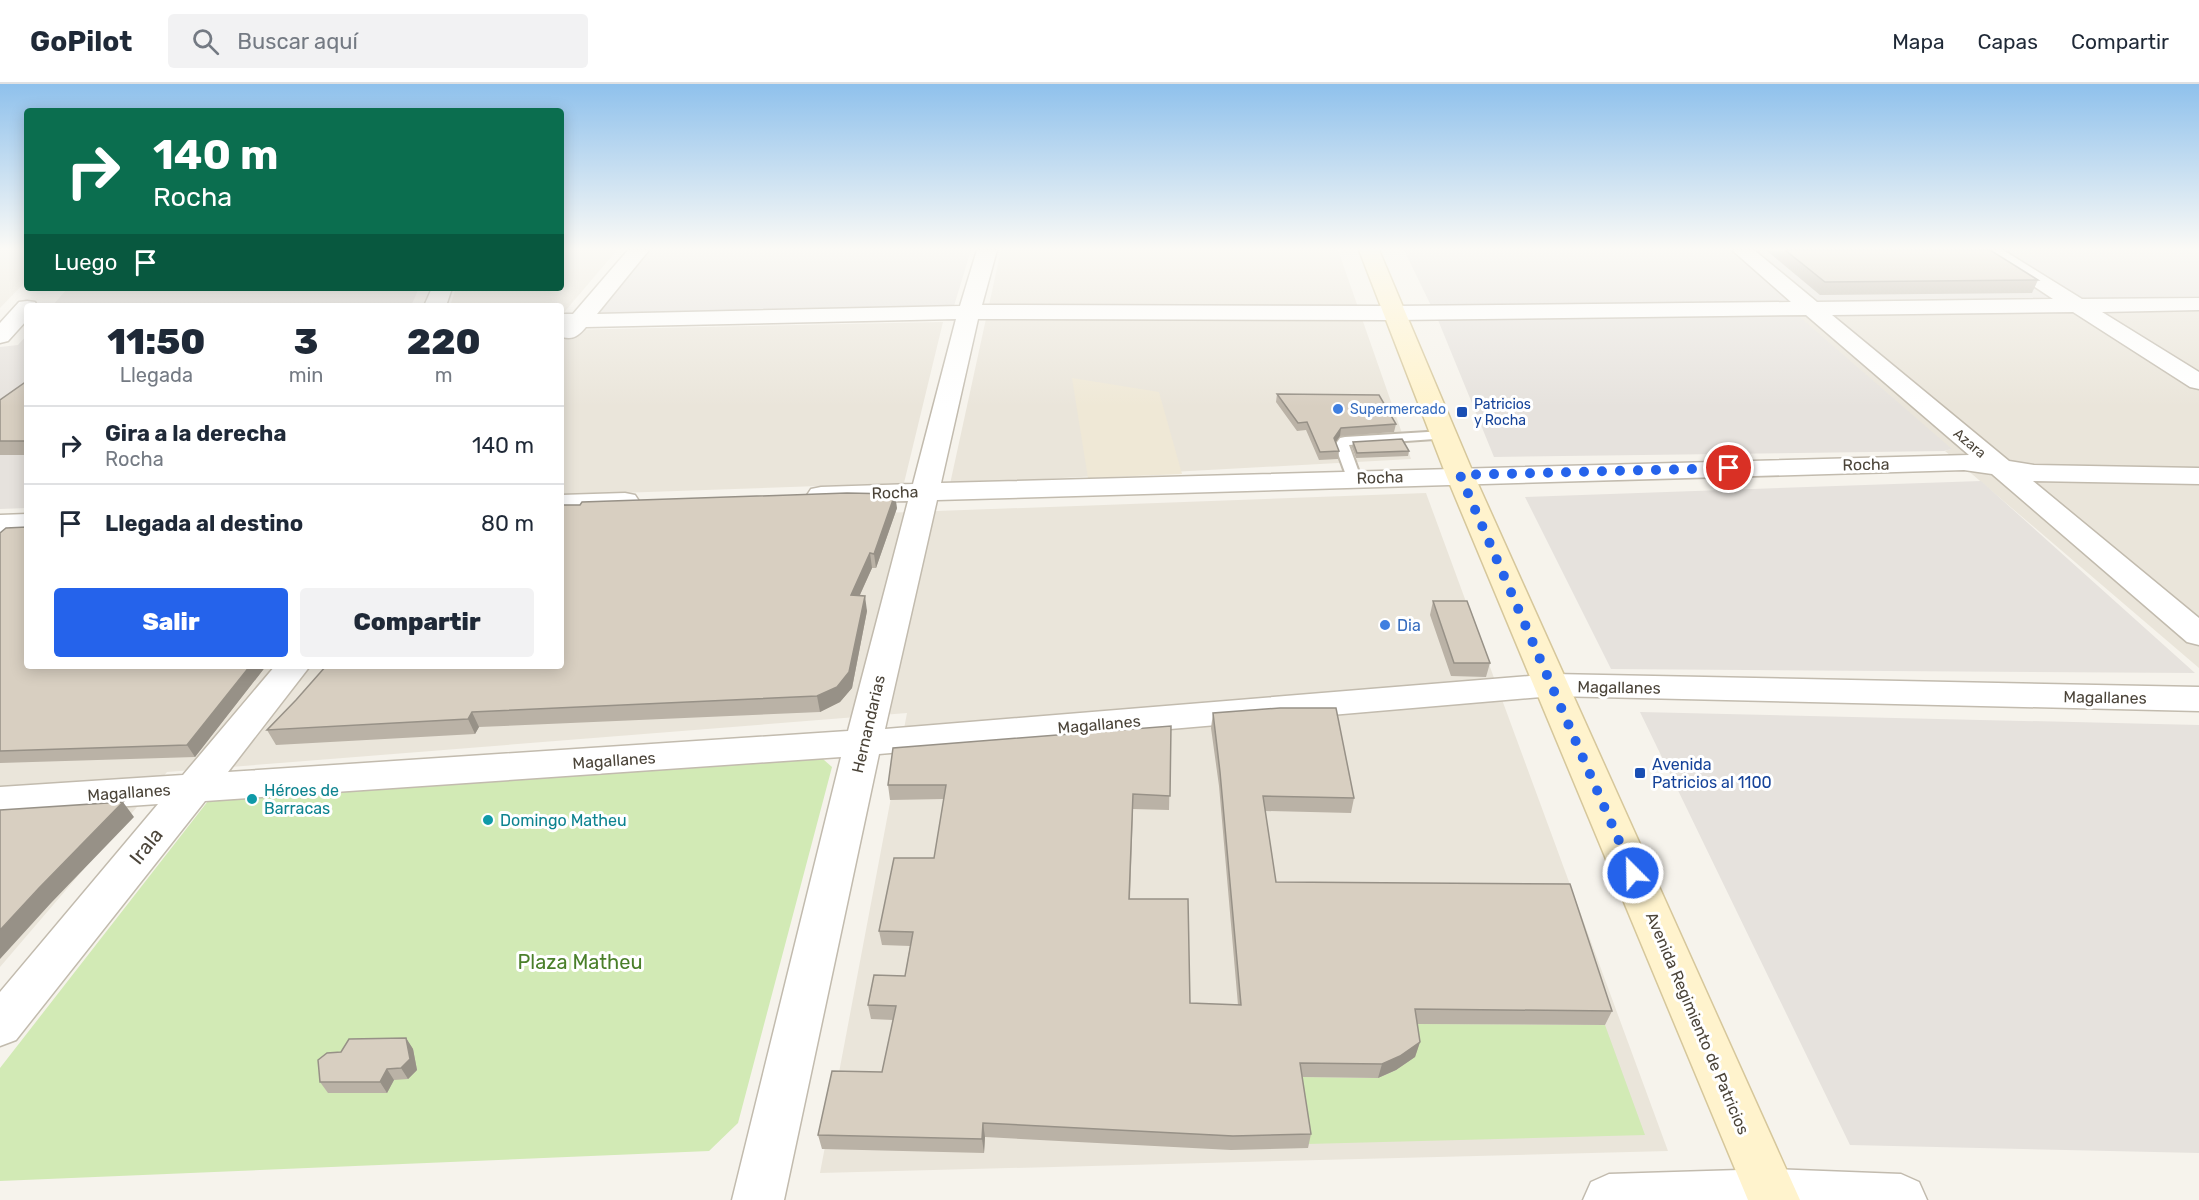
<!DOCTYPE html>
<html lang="es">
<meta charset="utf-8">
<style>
:root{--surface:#fff;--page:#f2f2f3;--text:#1f2937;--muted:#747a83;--line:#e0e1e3;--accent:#2563eb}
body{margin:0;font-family:Rubik,sans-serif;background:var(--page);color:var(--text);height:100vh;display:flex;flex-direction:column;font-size:22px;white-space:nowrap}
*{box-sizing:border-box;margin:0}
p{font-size:20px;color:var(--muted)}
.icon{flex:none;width:33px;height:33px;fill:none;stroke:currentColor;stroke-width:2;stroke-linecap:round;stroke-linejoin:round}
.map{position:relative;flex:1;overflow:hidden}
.sheet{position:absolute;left:24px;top:219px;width:540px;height:366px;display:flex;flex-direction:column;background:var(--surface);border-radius:6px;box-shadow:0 3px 15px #0003}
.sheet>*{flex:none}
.guide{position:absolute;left:24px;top:24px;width:540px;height:183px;border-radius:6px;box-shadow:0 3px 15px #0003;background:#0b6e4f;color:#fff;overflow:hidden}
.pin{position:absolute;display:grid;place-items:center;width:51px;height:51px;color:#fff;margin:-26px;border:3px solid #fff;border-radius:50%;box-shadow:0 2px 6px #0007}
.me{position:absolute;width:66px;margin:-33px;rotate:337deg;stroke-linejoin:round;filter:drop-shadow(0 0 4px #0008)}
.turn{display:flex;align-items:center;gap:21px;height:126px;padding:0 30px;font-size:27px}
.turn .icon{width:78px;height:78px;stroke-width:2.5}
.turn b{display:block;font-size:42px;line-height:51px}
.then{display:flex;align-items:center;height:57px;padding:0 30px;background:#0003;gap:12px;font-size:22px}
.eta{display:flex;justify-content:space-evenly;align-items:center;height:102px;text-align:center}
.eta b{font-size:36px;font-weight:800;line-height:42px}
.action{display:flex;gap:12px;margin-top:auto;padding:12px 30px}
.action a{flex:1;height:69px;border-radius:6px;background:var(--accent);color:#fff;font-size:24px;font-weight:800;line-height:69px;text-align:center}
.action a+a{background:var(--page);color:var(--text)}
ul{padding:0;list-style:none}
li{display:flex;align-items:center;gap:18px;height:78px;padding:0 30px;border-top:2px solid var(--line)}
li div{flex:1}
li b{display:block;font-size:22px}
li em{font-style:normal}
header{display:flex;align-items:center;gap:36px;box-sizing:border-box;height:84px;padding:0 30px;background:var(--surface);border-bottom:2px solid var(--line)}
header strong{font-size:28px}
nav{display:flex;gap:33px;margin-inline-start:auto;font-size:21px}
.search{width:420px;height:54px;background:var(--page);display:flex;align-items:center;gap:15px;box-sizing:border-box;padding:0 21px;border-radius:6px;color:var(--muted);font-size:22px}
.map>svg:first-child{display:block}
.residential{fill:#eae5da}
.industrial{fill:#e6e2dd}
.education{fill:#efe8d6}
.green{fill:#d2eab5}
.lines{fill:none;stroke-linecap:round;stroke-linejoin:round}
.lane-casing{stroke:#c2bbae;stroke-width:4}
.street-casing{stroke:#c2bbae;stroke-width:3}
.secondary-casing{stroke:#d6c79b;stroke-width:3}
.lane{fill:#fff;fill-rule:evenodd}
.street{fill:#fff;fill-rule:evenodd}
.secondary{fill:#fff3cd;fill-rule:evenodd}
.wall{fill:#bab2a6}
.shaded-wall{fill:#979187}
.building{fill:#d8cfc1;stroke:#979187;stroke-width:1.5}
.route{stroke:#2563eb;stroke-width:10;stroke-dasharray:0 18}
.shop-dot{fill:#3f7fe0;stroke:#fff;stroke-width:2}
.transit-dot{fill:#1a4fb4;stroke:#fff;stroke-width:2}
.culture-dot{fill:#0f9aa8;stroke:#fff;stroke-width:2}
.labels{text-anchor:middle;stroke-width:6;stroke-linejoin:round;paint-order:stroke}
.far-transit-label{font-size:14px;fill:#164399;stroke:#fff;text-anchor:start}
.far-shop-label{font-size:14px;fill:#366cbe;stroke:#fff;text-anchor:start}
.far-street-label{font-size:14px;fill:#4b4439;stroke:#fff}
.street-label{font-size:16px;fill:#4b4439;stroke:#fff}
.shop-label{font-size:16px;fill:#366cbe;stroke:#fff;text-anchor:start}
.transit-label{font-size:16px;fill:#164399;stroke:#fff;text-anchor:start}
.culture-label{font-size:16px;fill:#0d838f;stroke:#fff;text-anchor:start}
.near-street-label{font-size:20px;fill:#4b4439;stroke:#fff}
.near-park-label{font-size:20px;fill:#4a7f2a;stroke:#fff}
</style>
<header>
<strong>GoPilot</strong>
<div class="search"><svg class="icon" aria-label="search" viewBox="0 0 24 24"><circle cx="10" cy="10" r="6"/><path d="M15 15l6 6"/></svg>Buscar aquí</div>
<nav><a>Mapa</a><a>Capas</a><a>Compartir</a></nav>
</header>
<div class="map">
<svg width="2199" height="1116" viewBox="0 0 2199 1116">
<rect width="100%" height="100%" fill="#f6f3ec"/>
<path class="residential" d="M0 166H27V196L0 224Z
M561 166H617L561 232V222H450L456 204H561Z
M1001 166H1338L1411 375 950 400Z
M1786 222 2199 223V584L1945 367 1951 365Z
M943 238 904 399 561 411V246Z
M1426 409 1668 1067 820 1089 907 629 167 688 0 883V461L27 582H561V441Z"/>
<path class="industrial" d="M650 166H971L954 222 595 231Z
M1404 166H2199V212L1787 222 1952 365 1944 367 1494 373 1438 236Z
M68 204H419L411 222H52Z
M27 251V424L0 425V263L18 261Z
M1981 397 2195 589 1611 585 1525 413Z
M1640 628 2199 641V1069L1850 1061Z"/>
<path class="education" d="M1072 294 1159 308 1182 390 1088 394Z"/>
<path class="green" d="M815 668 832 683 738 1039 709 1067 0 1097V984L208 717 235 706Z
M1411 940 1605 941 1645 1051 1307 1060 1297 993 1378 994 1396 986 1415 972Z"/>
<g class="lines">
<defs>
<path id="lane" d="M1444 347 1450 351 1449 354 1349 361 1361 394 1354 398 1347 394 1335 361 1340 354 1345 353Z"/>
<path id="street" d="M628 166H649L597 230 960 222 977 166H997L982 221 1395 222 1791 218 1732 166H1754L1817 218 2053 215 1979 166H2003L2082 215 2199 214V226L2102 228 2199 288V305L2190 303 2073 228 1832 231 2009 377 2034 381 2199 384V400L2033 397 2199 534V561L2187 558 1992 390 1964 386 937 416 885 645 1553 590 2199 603V627L1553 612 879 670 784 1116H732L841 673 205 717 16 956 0 962V908L158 720 0 731V703L183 691 275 582H310L228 688 848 647 908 417 821 419 811 417 807 411 811 405 821 403 913 400 956 235 586 243C578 252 574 256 562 253L561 230H573ZM1806 231 1969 371 941 399 978 235 1395 236Z
M432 204H452L446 222H424Z
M27 217 35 218 37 222H27V236L8 257 0 259V239L19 218Z
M625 409 635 411 639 417 635 423 625 425 561 427V411Z
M27 430V448L0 449V431Z
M1772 1085 1901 1090 1919 1098 1927 1116H1583L1591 1098 1609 1090Z"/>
<path id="secondary" d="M1359 166H1379L1474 391 1800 1116H1748L1446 391Z"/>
</defs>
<use href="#lane" class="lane-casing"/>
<use href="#street" class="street-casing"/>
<use href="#secondary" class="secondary-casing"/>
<use href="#lane" class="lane"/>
<use href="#street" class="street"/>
<use href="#secondary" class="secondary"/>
</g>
<path class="wall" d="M1766 166H1990L2038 196 2032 209 1820 211Z
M27 297V371H0V316Z
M1277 310 1396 340 1394 348 1340 352 1335 358 1339 367 1338 375 1319 376 1306 346 1297 347 1276 318Z
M1353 358 1409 367 1408 372 1356 374 1352 363Z
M897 424 876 484H872L860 511 867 527 852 604 840 618 820 628 479 643 475 650 276 661 267 646Z
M0 449 27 582H266L195 673 0 679Z
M1433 517 1490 579 1486 593 1451 592 1430 531Z
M1213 629 1354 714 1351 729 1265 727 1276 798 1612 927 1605 941 1417 940 1420 958 1415 973 1396 986 1378 994 1302 993 1311 1050 1308 1064 1231 1066 985 1053 984 1069 822 1065 818 1051 882 988 893 936 871 935 868 921 905 892 910 862 882 861 879 847 934 774 944 715 890 716 888 701 1171 642 1169 726 1133 725 1130 815 1190 919 1238 921 1219 702 1211 644Z
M406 954 413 965 417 986 408 995 394 996 387 1009H328L320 998 341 968Z"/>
<path class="shaded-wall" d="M1341 344 1340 352 1333 362 1334 354Z
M895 410 897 424 876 484 874 470Z
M870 469 872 484 853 526 851 511Z
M865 512 867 527 852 604 840 618 820 628 817 612Z
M250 582H266L195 673 187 661Z
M472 628 479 643 475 650 468 635Z
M123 718 134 733 51 819 0 875V846L39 804Z
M406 954 413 965 417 986 408 995 401 984Z
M1420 958 1415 973 1396 986 1378 994 1382 980Z
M387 985 394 996 387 1009 380 998Z
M983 1039 985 1053 984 1069 982 1055Z"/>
<path class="building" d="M1785 166H1990L2038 196 1825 198Z
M27 297V357H0V316Z
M1277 310 1379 311 1396 340 1341 344 1334 354 1339 367 1320 368 1307 338 1298 339Z
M1402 355 1409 367 1357 369 1353 358Z
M847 409 895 410 874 470 870 469 851 511 865 512 849 588 837 603 817 612 472 628 468 635 267 646 296 616 326 582H561V421H580L582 418Z
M27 443V582H250L187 661 0 667V449L6 444Z
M1433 517H1467L1490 579H1454Z
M1280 624H1336L1354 714 1263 712 1276 798 1570 800 1612 927 1415 925 1420 958 1400 972 1382 980 1300 979 1311 1050 1233 1052 983 1039 982 1055 818 1051 832 987 882 988 896 922 868 921 874 891 905 892 913 848 879 847 894 774H934L946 701H888L893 664 1171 642 1170 712 1133 710 1129 815H1188L1190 919 1241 921 1220 688 1213 629Z
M123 718 39 804 0 846V726Z
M406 954 410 975 401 984 387 985 380 998H320L318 976 327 969 341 968 349 955Z"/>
<linearGradient id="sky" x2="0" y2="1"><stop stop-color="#8fc1ec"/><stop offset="0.51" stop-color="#fbfaf6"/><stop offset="1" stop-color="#fbfaf6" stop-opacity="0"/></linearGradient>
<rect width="2199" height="323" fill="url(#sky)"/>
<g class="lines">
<path class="route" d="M1633 789 1460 391 1729 384"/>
</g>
<g class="shop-dot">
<circle cx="1338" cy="325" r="6"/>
<circle cx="1385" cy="541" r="6"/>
</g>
<g class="transit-dot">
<rect x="1456" y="322" width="12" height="12" rx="3"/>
<rect x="1634" y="683" width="12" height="12" rx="3"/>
</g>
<g class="culture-dot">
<circle cx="252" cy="715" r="6"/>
<circle cx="488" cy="736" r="6"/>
</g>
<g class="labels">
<g class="far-transit-label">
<text x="1474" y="325">Patricios<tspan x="1474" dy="16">y Rocha</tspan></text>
</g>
<g class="far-shop-label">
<text x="1350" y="330">Supermercado</text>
</g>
<g class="far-street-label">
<text transform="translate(1970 359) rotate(40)" y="5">Azara</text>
</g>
<g class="street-label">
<text transform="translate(1866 380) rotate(-1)" y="6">Rocha</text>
<text transform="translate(1380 393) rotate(-2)" y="6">Rocha</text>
<text transform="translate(895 408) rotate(-2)" y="6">Rocha</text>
<text transform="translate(1619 603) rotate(1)" y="6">Magallanes</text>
<text transform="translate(2105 613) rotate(1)" y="6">Magallanes</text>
<text transform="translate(868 640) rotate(-77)" y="6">Hernandarias</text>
<text transform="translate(1099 640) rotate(-5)" y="6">Magallanes</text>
<text transform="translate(614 676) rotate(-4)" y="6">Magallanes</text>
<text transform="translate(129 708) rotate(-4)" y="6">Magallanes</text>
<text transform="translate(1698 939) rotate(67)" y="6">Avenida Regimiento de Patricios</text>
</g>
<g class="shop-label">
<text x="1397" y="547">Dia</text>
</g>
<g class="transit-label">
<text x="1652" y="686">Avenida<tspan x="1652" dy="18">Patricios al 1100</tspan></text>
</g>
<g class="culture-label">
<text x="264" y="712">Héroes de<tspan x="264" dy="18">Barracas</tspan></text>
<text x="500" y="742">Domingo Matheu</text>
</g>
<g class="near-street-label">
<text transform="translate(146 762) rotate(-51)" y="7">Irala</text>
</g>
<g class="near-park-label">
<text x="580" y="885">Plaza Matheu</text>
</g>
</g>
</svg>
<div class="pin" style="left:1729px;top:384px;background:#d93025"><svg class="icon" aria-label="arrive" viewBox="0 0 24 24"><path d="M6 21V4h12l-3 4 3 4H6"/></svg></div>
<svg class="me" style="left:1633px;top:789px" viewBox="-20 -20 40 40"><circle r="17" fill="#2563eb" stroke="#fff" stroke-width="3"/><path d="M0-11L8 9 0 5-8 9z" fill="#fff"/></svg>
<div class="guide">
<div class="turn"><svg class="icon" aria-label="right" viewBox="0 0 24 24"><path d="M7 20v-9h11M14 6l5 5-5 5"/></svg><div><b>140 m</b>Rocha</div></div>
<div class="then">Luego<svg class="icon" aria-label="arrive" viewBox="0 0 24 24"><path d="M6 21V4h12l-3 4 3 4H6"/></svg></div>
</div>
<section class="sheet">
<div class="eta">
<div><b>11:50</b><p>Llegada</p></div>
<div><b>3</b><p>min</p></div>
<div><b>220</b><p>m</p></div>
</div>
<ul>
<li><svg class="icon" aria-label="right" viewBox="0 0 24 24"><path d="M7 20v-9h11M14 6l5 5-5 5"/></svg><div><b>Gira a la derecha</b><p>Rocha</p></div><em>140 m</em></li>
<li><svg class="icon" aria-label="arrive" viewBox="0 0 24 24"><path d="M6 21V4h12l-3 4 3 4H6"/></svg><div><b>Llegada al destino</b></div><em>80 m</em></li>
</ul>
<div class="action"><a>Salir</a><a>Compartir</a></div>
</section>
</div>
